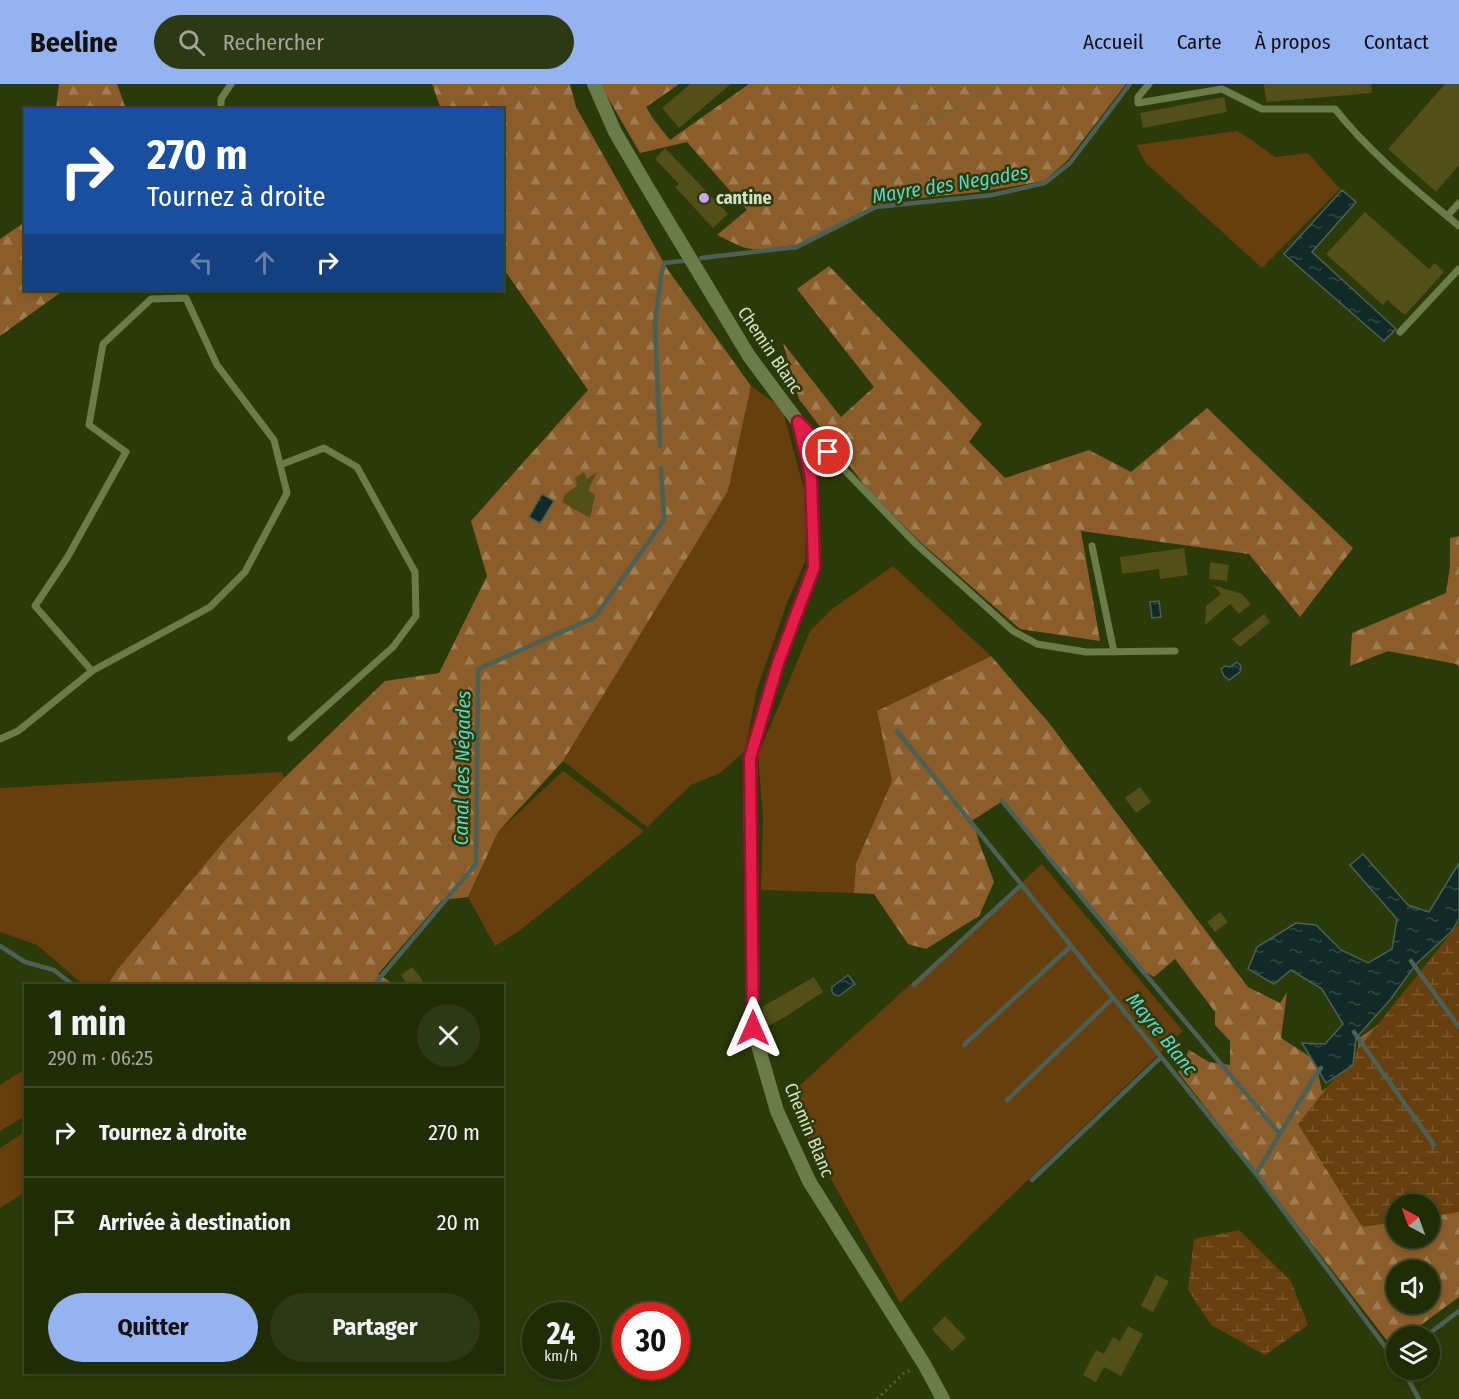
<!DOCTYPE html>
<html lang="fr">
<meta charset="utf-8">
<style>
:root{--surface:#202c06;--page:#2d3814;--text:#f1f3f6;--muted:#a2a79b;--line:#3d4828;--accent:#95b2f1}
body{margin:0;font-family:"Fira Sans Condensed",sans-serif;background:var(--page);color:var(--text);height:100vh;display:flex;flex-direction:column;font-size:22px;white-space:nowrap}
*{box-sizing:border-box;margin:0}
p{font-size:20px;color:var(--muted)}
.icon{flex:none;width:33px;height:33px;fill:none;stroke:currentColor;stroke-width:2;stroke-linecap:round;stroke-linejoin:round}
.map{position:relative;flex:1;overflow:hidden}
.details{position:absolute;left:24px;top:900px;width:480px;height:390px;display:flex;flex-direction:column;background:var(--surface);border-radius:0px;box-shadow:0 3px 9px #0003,0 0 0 2px var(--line)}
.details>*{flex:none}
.banner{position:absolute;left:24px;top:24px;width:480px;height:183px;border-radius:0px;box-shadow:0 3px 9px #0003,0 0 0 2px var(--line);background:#1a4fa0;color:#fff;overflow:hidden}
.needle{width:39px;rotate:319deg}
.fabs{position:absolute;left:1386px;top:1110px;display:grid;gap:12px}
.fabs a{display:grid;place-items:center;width:54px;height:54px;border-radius:50%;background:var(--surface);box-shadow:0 3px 9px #0003,0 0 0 2px var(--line);font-size:30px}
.speed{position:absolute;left:522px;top:1218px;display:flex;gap:12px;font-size:30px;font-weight:700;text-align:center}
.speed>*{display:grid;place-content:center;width:78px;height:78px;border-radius:50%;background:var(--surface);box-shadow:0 3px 9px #0003,0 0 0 2px var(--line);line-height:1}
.speed small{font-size:15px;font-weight:400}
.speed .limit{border:9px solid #d22;background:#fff;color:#111}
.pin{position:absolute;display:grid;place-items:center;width:51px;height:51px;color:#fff;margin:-26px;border:3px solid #fff;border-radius:50%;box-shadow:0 2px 6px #0007}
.me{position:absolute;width:66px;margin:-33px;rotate:0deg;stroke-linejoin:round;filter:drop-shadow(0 0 4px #0008)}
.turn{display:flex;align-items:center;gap:21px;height:126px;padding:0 24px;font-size:27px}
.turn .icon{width:78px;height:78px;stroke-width:2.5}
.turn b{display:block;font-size:42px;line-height:51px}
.lanes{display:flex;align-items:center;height:57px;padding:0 24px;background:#0003;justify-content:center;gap:30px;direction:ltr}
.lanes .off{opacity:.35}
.round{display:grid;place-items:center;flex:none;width:63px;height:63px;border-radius:32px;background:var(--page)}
.overview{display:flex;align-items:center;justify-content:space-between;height:102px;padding:0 24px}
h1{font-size:36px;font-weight:700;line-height:45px}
.button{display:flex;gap:12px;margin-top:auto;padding:12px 24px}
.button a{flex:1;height:69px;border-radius:36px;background:var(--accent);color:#111;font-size:24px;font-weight:700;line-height:69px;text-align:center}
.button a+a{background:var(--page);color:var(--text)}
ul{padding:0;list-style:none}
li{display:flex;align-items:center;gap:18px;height:90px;padding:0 24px;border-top:2px solid var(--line)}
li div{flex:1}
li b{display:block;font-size:22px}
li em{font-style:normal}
header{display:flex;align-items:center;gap:36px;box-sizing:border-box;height:84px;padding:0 30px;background:var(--accent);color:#111}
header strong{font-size:28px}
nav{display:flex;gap:33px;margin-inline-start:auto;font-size:21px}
.search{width:420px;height:54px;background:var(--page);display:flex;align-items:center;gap:15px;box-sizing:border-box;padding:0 21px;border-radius:33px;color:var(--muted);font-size:22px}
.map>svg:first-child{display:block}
.green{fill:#673e0d}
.forest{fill:url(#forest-firs);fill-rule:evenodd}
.wetland{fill:url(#wetland-marsh)}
.water{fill:url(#water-ripples);stroke:#4c6156;stroke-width:1.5}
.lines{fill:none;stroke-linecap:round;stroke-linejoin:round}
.stream{stroke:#4c6156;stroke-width:4.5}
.building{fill:#534f18}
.path{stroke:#5f6d42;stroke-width:3;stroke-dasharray:1.5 4.5;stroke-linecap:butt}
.service{stroke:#6a7c4b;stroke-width:7}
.minor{stroke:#6a7c4b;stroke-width:14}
.route-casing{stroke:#92132f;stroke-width:15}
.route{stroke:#e11d48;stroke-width:10}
.poi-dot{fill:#c8a6ef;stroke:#2b3a08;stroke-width:2}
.labels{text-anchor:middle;stroke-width:5;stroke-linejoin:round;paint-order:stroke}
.poi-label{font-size:18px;font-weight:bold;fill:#d5e0c5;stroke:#2b3a08;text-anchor:start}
.street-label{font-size:18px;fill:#d5e0c5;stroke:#2b3a08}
.water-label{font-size:20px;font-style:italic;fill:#5fd4c7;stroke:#2b3a08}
</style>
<header>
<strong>Beeline</strong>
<div class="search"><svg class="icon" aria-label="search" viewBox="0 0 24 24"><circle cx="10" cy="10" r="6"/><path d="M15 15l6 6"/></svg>Rechercher</div>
<nav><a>Accueil</a><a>Carte</a><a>À propos</a><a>Contact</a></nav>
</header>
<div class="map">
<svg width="1459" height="1315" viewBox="0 0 1459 1315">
<defs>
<pattern id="forest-firs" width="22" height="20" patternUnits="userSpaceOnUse" patternTransform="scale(1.5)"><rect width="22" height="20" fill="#8b5d2a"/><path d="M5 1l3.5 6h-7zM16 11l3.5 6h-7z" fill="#a07c51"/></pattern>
<pattern id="wetland-marsh" width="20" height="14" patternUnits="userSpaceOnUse" patternTransform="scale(1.5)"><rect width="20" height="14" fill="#673e0d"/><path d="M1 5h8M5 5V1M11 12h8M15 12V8" fill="none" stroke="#7c5a2f"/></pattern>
<pattern id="water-ripples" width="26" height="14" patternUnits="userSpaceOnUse" patternTransform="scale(1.5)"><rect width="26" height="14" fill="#122a27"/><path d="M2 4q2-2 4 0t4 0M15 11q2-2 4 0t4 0" fill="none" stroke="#344945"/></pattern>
</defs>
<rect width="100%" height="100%" fill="#2b3a08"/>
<path class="green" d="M1237 47 1250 55 1275 73 1308 69 1340 105 1262 184 1146 79 1136 61Z
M751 302 782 324 807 416 805 478 787 519 757 605 745 667 720 689 691 701 647 743 563 677 728 407Z
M893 482 991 572 877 627 892 697 856 779 854 809 761 806 763 734 758 671 810 547 832 525Z
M563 687 644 747 518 848 495 862 468 813 498 748Z
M282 688 284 694 226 755 117 886 107 902 84 901 37 861 0 848V704Z
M1042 780 1183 947 900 1219 786 1014Z
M25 985V1032L0 1047V1001Z
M25 1048V1108L0 1124V1064Z"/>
<path class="forest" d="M59 0H117L126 25H56Z
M432 0H570L576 23 668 186 751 302 728 407 563 677 498 748 468 813 442 816 378 890 395 901 107 902 117 886 226 755 284 694 385 597 439 589 487 492 471 437 588 306 503 184 502 26 441 25Z
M600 0H677L678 1 646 23 654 36 670 56 749 0H1126L1067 77 1044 97 979 108 890 117 876 121 796 161 755 166 742 163 717 151 747 126 687 58 640 69Z
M25 138 26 206H64L0 252V155Z
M829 182 982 340 969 358 1005 394 1089 366 1131 388 1207 324 1353 464 1300 533 1249 470 1081 447 1100 557 1020 545 919 457 868 406 799 315 783 259 841 333 874 303 797 205Z
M1459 452V583L1456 580 1388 567 1350 582 1352 549 1446 509 1450 482V454Z
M991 572 1049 639 1248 903 1280 919 1287 908 1281 954 1315 976 1322 1007 1356 983 1359 954 1387 935 1459 1062V1213L1410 1249 1408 1252H1396V1268L1178 988 1189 966 1209 978 1230 981V957L1215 941V928L1175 875 1154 893 1141 885 1003 717 973 736 979 758 994 798 979 832 926 865 908 860 874 810 854 809 856 779 892 697 877 627ZM1396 1120H1430V1154H1396ZM1396 1186H1430V1220H1396Z"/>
<path class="wetland" d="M1459 839V1128L1430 1133V1120H1396V1138L1362 1143 1298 1040Z
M1239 1146 1291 1197 1308 1241 1265 1271 1211 1241 1188 1206 1194 1155Z"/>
<path class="water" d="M1342 106 1356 118 1312 168 1396 245 1384 257 1284 170Z
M542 410 554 417 540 440 529 433Z
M1159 517 1161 533 1152 534 1150 518Z
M1237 578 1241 582 1240 588 1229 596 1224 592 1221 585 1225 582 1230 583Z
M1363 770 1408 821 1429 828 1459 779V835L1452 847 1416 880 1390 916 1356 954 1353 981 1326 999 1302 959 1325 960 1343 940 1322 905 1291 886 1274 900 1248 885 1257 863 1296 839 1316 841 1341 866 1368 879 1392 865 1397 835 1350 781Z
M848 891 855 900 839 912 835 911 832 908V903Z"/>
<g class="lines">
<path class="stream" d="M701 174 797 163 876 123 992 111 1045 99 1070 79 1130 0
M660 362 655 239 661 192 664 179 683 177
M897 647 1256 1090 1396 1277
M1002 717 1141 885 1280 1050
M0 862 25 878 54 886 74 902
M1411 877 1459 943
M914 901 1021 801
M373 902 476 780 478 585 595 533 664 436 661 384
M1354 948 1434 1061
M964 961 1071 862
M1007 1016 1113 914
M1256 1090 1313 995 1321 984
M1032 1096 1161 973
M1426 1252 1459 1227
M1403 1286 1419 1315"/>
</g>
<path class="building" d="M690 0H731L679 44 662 24Z
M1264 0H1371L1372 9 1266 18Z
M1445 0H1459V81L1436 108 1388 65Z
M1224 13 1227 28 1143 44 1140 29Z
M665 64 728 130 713 144 675 103 679 100 655 75Z
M1365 128 1429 185 1435 179 1444 188 1405 231 1387 216 1383 221 1326 170Z
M584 388 587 395 597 388 588 406 595 411 590 434 562 418 565 410 577 402 575 394Z
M1184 464 1188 491 1160 495 1159 485 1122 490 1120 473Z
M1210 478 1229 481 1227 497 1209 495Z
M1213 501 1242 510 1251 520 1239 530 1230 520 1205 541 1206 522 1221 510Z
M1264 530 1270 538 1240 563 1232 555Z
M1140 703 1151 718 1136 729 1125 714Z
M1220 828 1228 838 1215 848 1207 838Z
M412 883 423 897 416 902H408L401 891Z
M814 893 823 908 785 933 764 944 762 923Z
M1156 1191 1169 1197 1153 1228 1141 1222Z
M945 1232 966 1254 952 1267 932 1245Z
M1128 1242 1143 1250 1121 1292 1104 1283 1096 1298 1083 1291 1096 1266 1104 1270 1113 1253 1120 1257Z"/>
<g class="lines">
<path class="path" d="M900 0 930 38 1001 0
M877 1315 905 1288 912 1286"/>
<path class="service" d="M1149 0 1138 13V19L1222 5 1262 25H1335C1367 65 1407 99 1447 132
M221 26V15L231 0
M1459 119 1447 132 1459 142
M1400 248 1459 185
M802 342 916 460 1013 547 1037 560 1086 568 1175 567
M280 381 324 364 357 383 415 488 416 532 393 563 291 654
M1092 462 1114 568
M0 655 18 647 92 587 210 523 245 488 287 409 274 356 217 281 186 214 151 215 103 260 89 341 126 368 67 474 35 522 92 587"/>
<path class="minor" d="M594 0 615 48 649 106 749 272 798 338 811 393 814 483 778 579 750 674 753 944 777 1027 809 1097 924 1280 943 1315"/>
</g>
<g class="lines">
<defs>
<path id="route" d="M753 944 750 674 778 579 814 483 811 393 798 338 828 368"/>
</defs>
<use href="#route" class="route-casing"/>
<use href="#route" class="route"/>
</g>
<circle class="poi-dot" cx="704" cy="114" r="6"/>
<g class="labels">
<g class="poi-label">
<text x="716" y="120">cantine</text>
</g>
<g class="street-label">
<text transform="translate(770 266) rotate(56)" y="6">Chemin Blanc</text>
<text transform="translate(809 1046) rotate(67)" y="6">Chemin Blanc</text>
</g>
<g class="water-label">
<text transform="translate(950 100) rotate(-9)" y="7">Mayre des Negades</text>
<text transform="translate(462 684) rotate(-89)" y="7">Canal des Négades</text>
<text transform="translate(1162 950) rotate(51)" y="7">Mayre Blanc</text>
</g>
</g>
</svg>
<div class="fabs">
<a><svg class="needle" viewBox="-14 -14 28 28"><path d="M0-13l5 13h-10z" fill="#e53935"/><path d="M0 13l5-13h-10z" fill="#a2a79b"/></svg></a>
<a><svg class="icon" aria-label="sound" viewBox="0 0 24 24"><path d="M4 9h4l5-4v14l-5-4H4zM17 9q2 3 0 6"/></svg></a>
<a><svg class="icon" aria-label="layers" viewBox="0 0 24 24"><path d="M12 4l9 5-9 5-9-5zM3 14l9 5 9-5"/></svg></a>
</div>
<div class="speed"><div>24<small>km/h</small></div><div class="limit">30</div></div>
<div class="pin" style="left:828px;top:368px;background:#d93025"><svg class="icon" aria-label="arrive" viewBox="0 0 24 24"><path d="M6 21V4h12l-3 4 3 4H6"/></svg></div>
<svg class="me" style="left:753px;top:944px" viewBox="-20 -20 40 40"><path d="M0-17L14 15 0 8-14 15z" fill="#e11d48" stroke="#fff" stroke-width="4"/></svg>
<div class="banner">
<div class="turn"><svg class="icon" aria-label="right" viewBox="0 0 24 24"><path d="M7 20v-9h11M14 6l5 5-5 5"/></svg><div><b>270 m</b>Tournez à droite</div></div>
<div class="lanes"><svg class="icon off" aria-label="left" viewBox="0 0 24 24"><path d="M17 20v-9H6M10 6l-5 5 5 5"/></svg><svg class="icon off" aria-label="ahead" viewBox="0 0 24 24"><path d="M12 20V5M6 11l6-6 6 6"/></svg><svg class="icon" aria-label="right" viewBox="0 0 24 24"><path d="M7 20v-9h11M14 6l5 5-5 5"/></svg></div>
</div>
<section class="details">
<div class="overview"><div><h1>1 min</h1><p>290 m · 06:25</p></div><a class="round"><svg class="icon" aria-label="close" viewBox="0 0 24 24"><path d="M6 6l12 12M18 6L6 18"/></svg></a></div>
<ul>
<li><svg class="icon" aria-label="right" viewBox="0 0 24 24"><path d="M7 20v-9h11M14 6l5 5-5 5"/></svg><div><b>Tournez à droite</b></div><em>270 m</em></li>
<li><svg class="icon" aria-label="arrive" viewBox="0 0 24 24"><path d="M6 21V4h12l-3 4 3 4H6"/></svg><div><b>Arrivée à destination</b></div><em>20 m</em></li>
</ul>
<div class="button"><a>Quitter</a><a>Partager</a></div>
</section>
</div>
